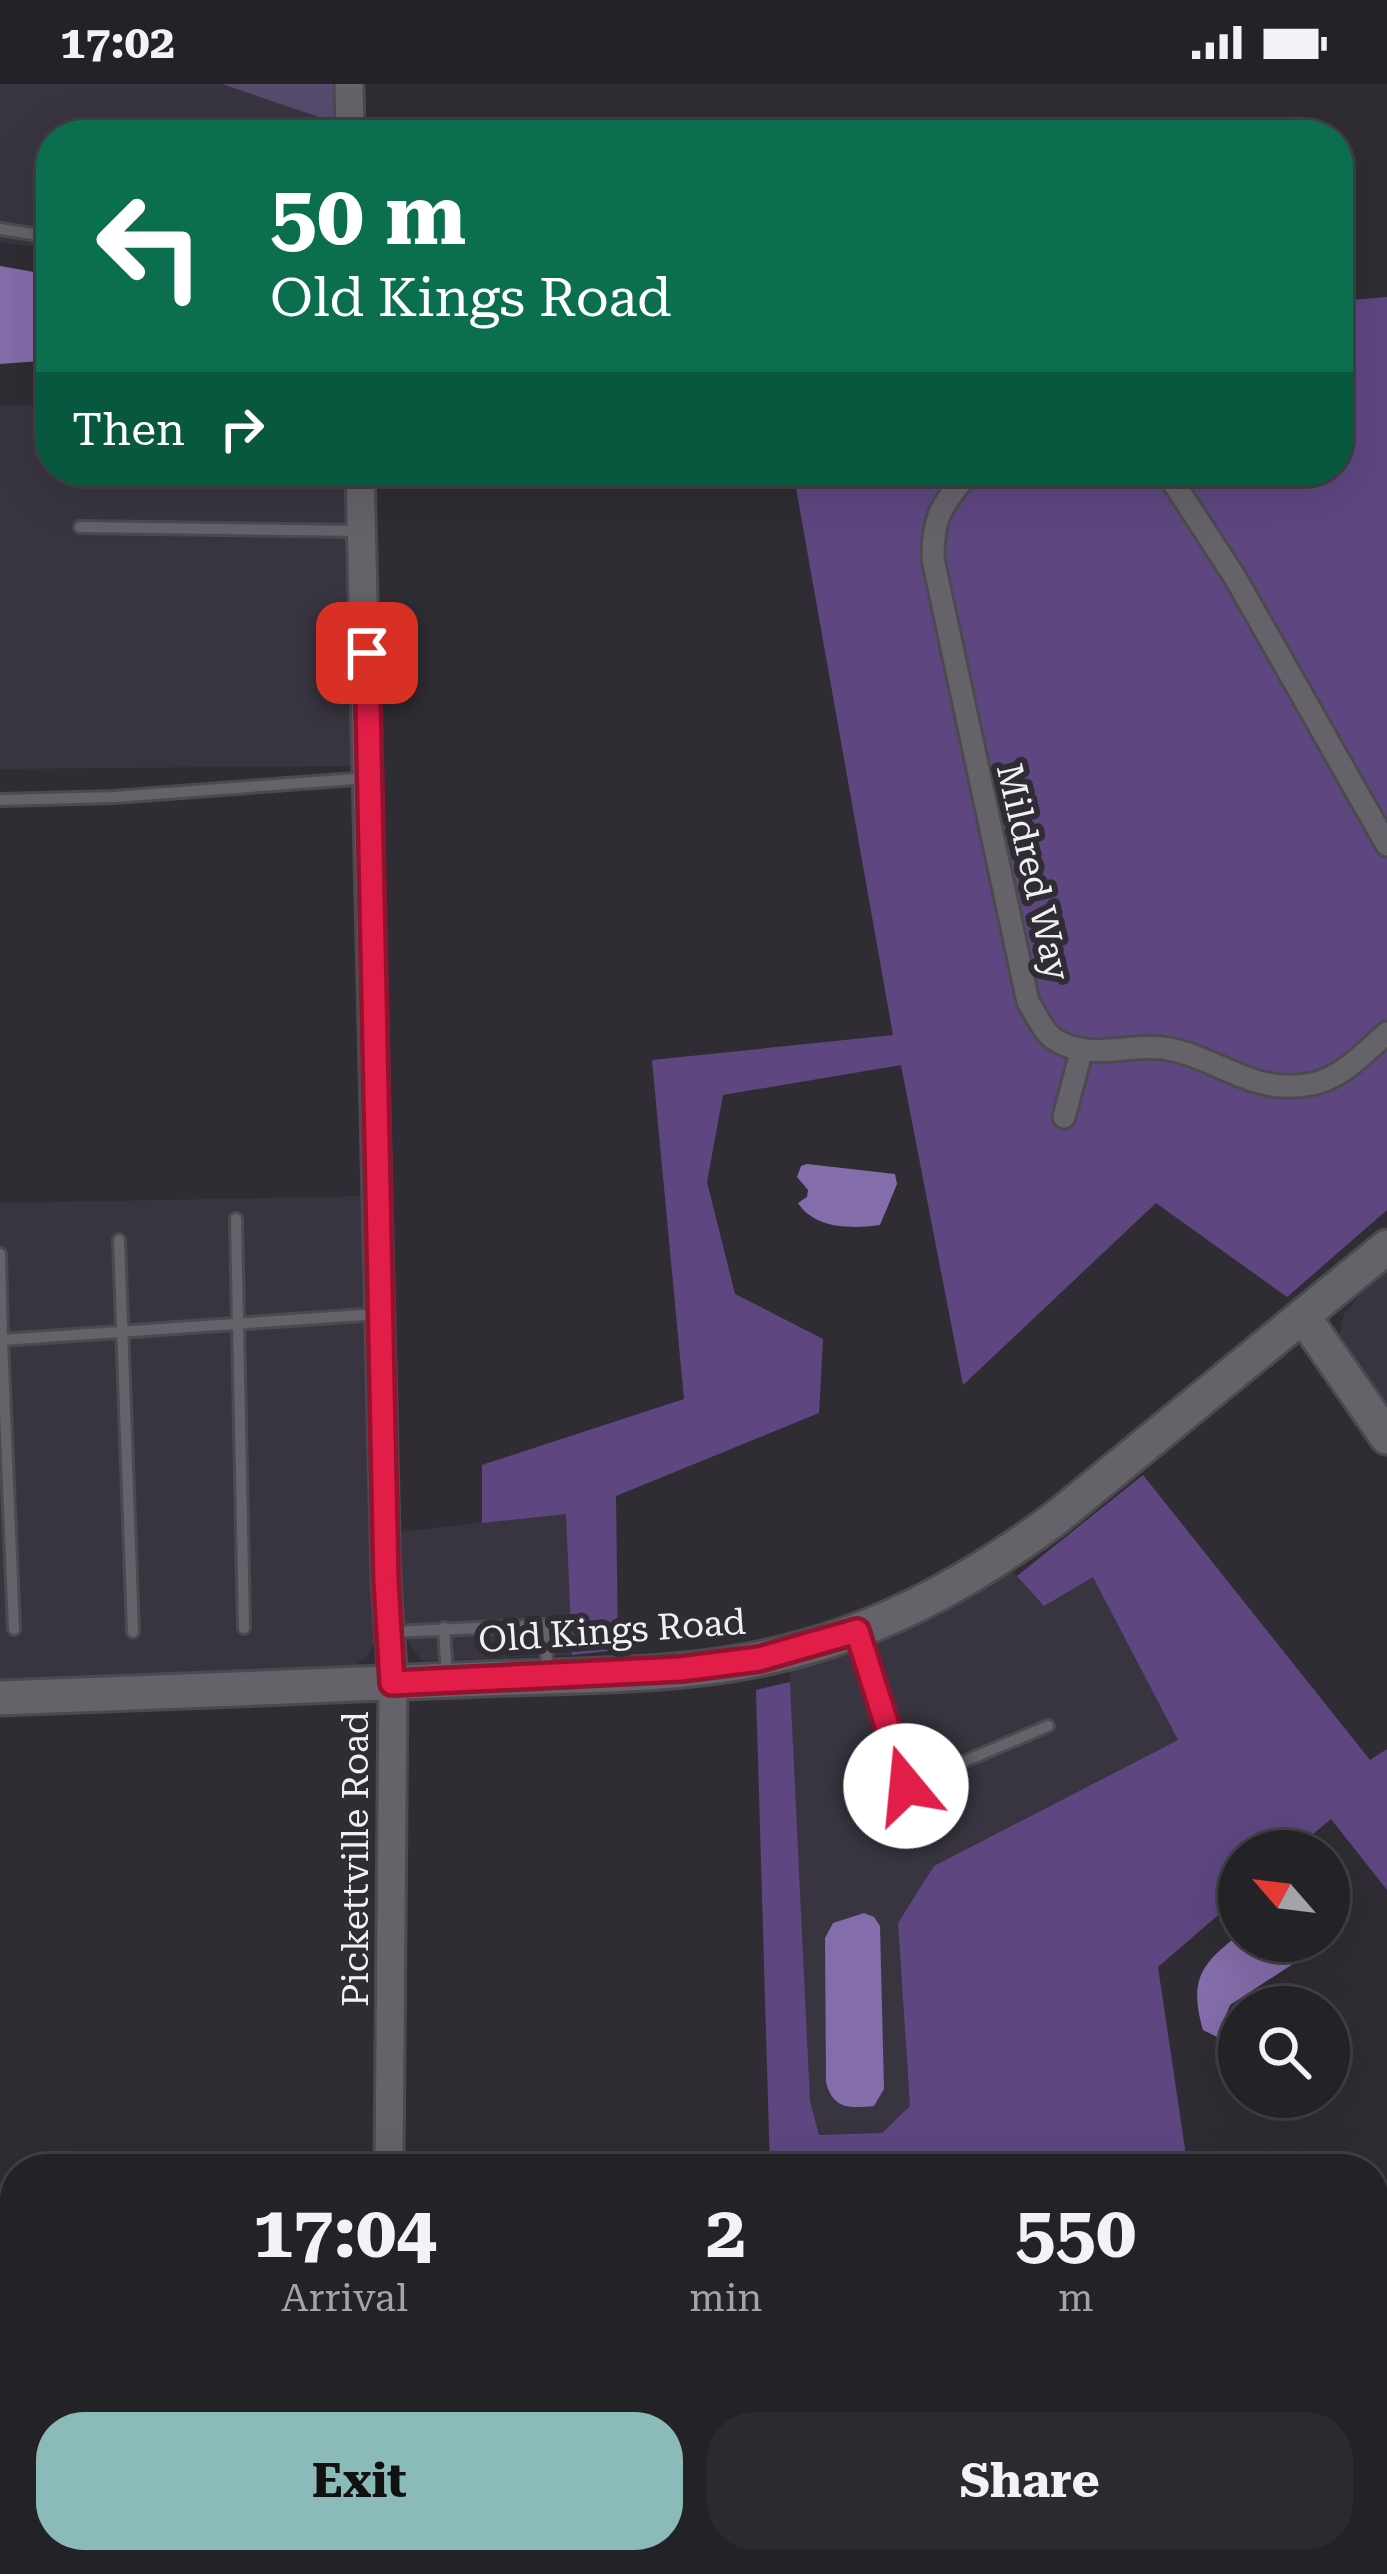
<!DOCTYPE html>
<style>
:root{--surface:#232226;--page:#2b2a2e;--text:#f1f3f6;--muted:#a3a4a7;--line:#403f43;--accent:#8bbbb9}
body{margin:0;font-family:"Roboto Serif",serif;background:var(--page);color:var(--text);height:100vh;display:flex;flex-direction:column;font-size:45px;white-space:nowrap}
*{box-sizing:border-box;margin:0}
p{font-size:39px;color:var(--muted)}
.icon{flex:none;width:66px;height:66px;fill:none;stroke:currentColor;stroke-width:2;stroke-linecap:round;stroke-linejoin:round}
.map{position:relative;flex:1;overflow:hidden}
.side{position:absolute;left:0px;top:2070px;width:1389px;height:420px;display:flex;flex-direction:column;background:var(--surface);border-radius:48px 48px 0 0;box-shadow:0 12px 48px #0002,0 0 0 3px var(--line)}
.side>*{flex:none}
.banner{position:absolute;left:36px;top:36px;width:1317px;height:366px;border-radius:48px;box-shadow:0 12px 48px #0002,0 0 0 3px var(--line);background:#0b6e4f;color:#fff;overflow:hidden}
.needle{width:78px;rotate:298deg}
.controls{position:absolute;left:1218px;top:1746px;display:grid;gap:24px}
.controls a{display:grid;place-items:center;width:132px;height:132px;border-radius:50%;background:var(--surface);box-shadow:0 12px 48px #0002,0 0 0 3px var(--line);font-size:60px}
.pin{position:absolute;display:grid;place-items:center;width:102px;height:102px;color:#fff;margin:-51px;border-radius:24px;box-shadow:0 6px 18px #0006}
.me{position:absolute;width:132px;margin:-66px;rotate:343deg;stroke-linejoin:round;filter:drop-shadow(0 0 9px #0008)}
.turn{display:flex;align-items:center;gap:42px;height:252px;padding:0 36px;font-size:54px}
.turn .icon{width:156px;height:156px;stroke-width:2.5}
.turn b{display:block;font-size:84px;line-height:102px}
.then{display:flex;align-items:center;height:114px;padding:0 36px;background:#0003;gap:24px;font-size:45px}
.eta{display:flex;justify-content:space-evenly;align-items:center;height:204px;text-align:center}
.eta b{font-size:72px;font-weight:700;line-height:84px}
.action{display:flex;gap:24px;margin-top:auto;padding:24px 36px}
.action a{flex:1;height:138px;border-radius:48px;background:var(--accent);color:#111;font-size:48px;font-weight:700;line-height:138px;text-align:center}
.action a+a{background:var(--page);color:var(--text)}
.status{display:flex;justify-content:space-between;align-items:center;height:84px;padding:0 60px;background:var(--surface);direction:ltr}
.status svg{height:33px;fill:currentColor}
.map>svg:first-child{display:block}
.built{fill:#393540}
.green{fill:#574b6e}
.forest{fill:#5e4781}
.water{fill:#846dab}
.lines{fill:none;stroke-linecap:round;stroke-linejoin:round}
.service-casing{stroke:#4b4a4e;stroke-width:16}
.minor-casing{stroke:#4b4a4e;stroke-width:27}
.tertiary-casing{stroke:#4b4a4e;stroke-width:33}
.secondary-casing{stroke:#4b4a4e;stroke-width:39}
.service{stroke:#656369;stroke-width:10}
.minor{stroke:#656369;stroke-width:21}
.tertiary{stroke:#656369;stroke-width:27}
.secondary{stroke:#656369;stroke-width:33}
.route-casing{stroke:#92132f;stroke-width:30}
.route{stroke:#e11d48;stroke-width:21}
.labels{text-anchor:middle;stroke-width:12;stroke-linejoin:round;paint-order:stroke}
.street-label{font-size:36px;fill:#f1f0f4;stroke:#2f2d33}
</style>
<div class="status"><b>17:02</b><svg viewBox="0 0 49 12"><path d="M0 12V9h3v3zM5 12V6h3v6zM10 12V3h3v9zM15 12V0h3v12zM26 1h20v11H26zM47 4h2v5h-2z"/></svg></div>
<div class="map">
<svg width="1387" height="2490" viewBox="0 0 1387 2490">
<rect width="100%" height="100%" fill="#2f2d33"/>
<path class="built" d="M0 0H222L339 40 340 51H51V165L0 158Z
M51 320V387H351L357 682 0 685V322Z
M371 1112 378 1537 376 1557 366 1573 353 1583 333 1589 0 1604V1119Z
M1387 1178V1326L1339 1253 1344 1230Z
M566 1429 572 1571 422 1577 402 1549 399 1448Z
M1009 1483 1044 1522 1093 1492 1178 1656 934 1782 898 1839 910 2023 882 2049 819 2051 810 2017 789 1580Z"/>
<path class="green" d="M222 0H337L339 40Z"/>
<path class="forest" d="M1387 213V1126L1287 1213 1156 1119 963 1301 901 981 723 1011 707 1098 735 1210 823 1255 819 1329 616 1412 618 1566 572 1571 566 1430 482 1439V1381L684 1315 652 976 893 951 793 387H1338V217Z
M1143 1391 1370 1676 1387 1665V1806L1331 1735 1293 1767H1239V1813L1158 1883 1188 2085H770L756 1606 790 1598 810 2017 819 2051 882 2049 910 2022 898 1839 934 1782 1178 1656 1093 1493 1044 1522 1017 1492Z"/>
<path class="water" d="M0 182 51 191V267L40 277 0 280Z
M807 1080 895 1090 897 1100 880 1141C851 1145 815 1145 798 1119L807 1113 808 1106 797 1093 801 1082Z
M864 1829 874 1833 880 1842 884 2005 874 2022C850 2024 833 2026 826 1998L825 1854 833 1839Z
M1239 1851V1857H1328L1230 1921 1217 1953 1203 1946C1189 1897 1200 1880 1239 1851Z"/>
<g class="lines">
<defs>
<path id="service" d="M0 145 51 153
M80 443 359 447
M0 716 114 713 368 694
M236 1135 244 1544
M119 1156 133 1548
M0 1170 2 1256
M444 1544 447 1593
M14 1545 2 1256 378 1230
M391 1548 546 1541 547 1589
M858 1550 906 1702 1048 1642
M0 2143 15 2148
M0 2244 13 2250 15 2267
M0 2349 11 2351 15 2322"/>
<path id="minor" d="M1002 387 966 392C940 423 933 434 933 475L1028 918C1035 928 1043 948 1054 955 1086 977 1128 960 1163 964 1218 972 1250 1012 1312 1000 1342 994 1365 968 1387 949
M1166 387 1236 495 1387 761
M1064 1033 1082 965
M1374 2396 1387 2395
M1112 2475 1113 2490"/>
<path id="tertiary" d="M349 0 350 51
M360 387 386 1497 393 1599 389 2085
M389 2490V2475"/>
<path id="secondary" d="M1303 1232 1387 1353
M0 1614C161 1608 321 1602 482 1595 590 1591 703 1594 807 1563 900 1537 979 1491 1056 1434L1387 1163"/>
</defs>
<use href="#service" class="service-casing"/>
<use href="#minor" class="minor-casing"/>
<use href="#tertiary" class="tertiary-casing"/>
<use href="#secondary" class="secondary-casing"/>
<use href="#service" class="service"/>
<use href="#minor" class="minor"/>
<use href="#tertiary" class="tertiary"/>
<use href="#secondary" class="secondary"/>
</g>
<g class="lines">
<defs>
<path id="route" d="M367 569 386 1497 392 1599 681 1585 759 1575 857 1547 906 1702"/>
</defs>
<use href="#route" class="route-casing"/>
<use href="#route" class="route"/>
</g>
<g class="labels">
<g class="street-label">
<text transform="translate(1034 788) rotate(77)" y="13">Mildred Way</text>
<text transform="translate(612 1546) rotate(-4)" y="13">Old Kings Road</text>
<text transform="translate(355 1775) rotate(-90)" y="13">Pickettville Road</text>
</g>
</g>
</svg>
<div class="controls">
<a><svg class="needle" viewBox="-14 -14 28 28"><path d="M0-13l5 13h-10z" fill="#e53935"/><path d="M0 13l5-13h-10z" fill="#a3a4a7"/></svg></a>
<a><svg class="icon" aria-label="search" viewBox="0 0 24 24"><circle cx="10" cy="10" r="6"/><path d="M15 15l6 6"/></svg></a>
</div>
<div class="pin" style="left:367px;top:569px;background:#d93025"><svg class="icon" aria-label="arrive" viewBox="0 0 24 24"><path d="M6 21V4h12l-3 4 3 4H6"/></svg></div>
<svg class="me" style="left:906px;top:1702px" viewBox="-20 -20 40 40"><circle r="19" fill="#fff"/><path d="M0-13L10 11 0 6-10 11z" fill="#e11d48"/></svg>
<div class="banner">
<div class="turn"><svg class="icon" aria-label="left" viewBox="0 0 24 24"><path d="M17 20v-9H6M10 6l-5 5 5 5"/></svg><div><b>50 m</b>Old Kings Road</div></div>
<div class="then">Then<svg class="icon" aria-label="right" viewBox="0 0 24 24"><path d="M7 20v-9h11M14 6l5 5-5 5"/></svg></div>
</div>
<section class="side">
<div class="eta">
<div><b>17:04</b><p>Arrival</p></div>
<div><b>2</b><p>min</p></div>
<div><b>550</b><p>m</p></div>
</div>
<div class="action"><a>Exit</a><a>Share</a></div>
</section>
</div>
